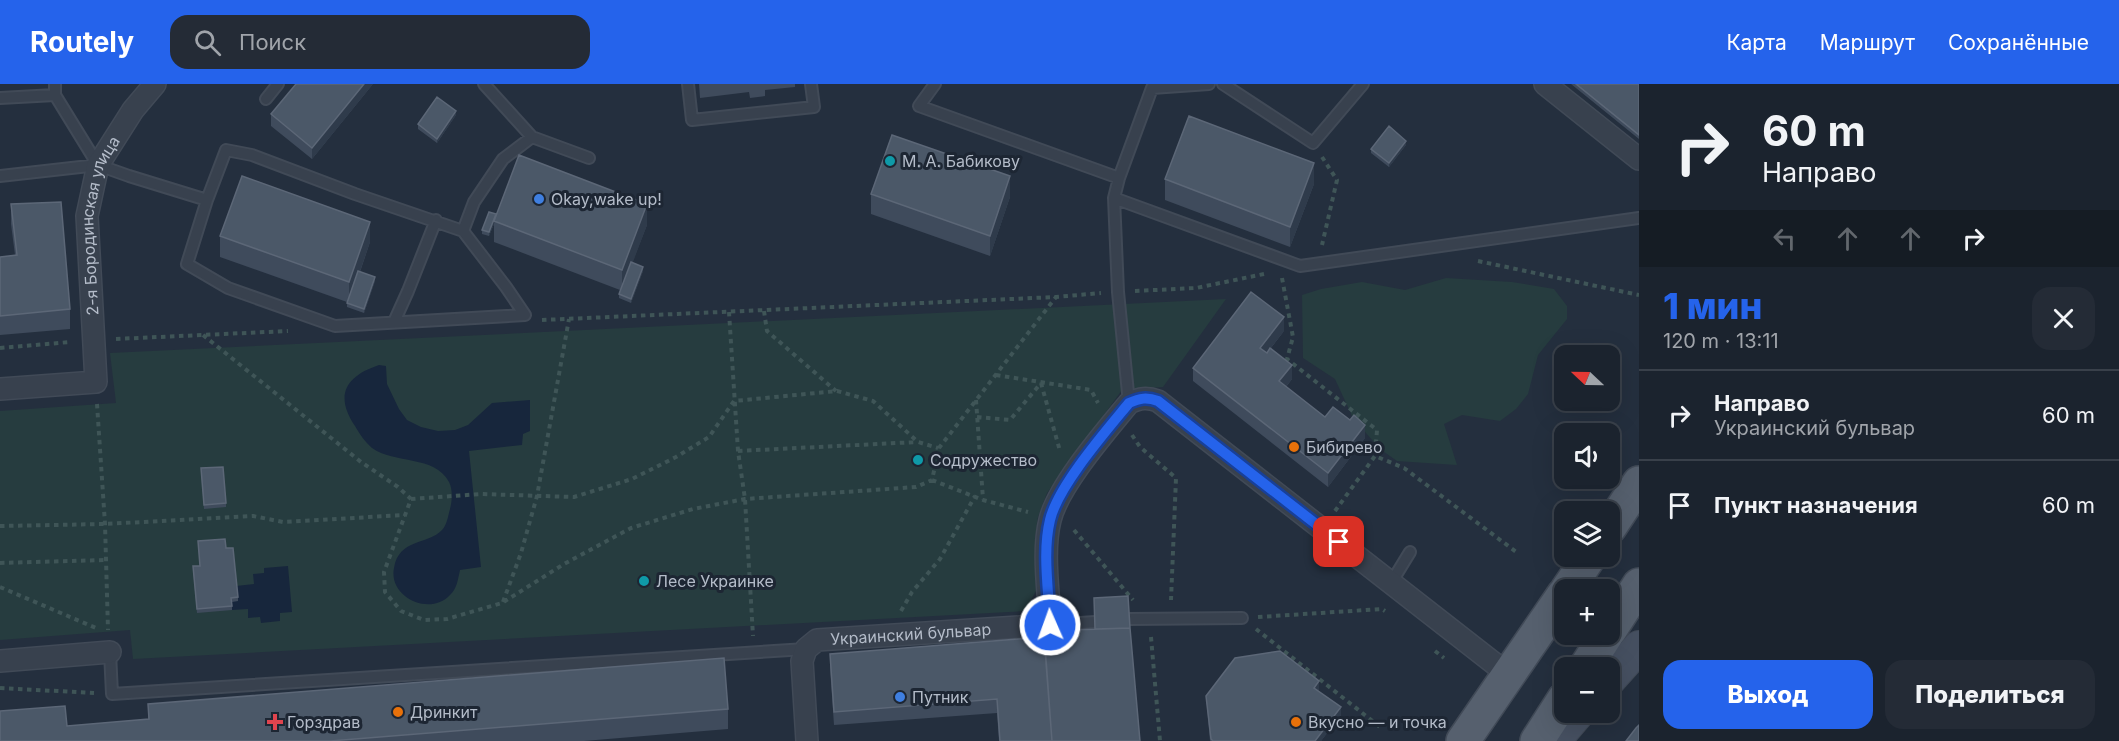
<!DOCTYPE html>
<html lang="ru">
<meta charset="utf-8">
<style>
:root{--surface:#1b232e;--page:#242b36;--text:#f1f3f6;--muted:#a0a4aa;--line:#39404a;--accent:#2563eb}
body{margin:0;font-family:Inter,sans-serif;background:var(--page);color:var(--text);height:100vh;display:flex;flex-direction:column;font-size:22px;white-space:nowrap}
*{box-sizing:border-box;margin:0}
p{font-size:20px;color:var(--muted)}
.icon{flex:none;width:33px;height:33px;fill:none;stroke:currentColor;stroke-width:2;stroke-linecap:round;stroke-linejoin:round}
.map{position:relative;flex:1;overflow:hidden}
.details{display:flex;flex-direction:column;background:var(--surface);width:480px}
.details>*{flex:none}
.top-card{background:#1b232e;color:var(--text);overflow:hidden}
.needle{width:39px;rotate:292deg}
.controls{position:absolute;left:1554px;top:261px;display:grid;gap:12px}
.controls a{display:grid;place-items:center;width:66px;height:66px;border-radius:12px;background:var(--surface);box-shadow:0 6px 24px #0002,0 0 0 2px var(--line);font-size:30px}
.pin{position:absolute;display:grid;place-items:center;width:51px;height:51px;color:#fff;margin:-26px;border-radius:12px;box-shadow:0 3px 9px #0006}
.me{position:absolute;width:66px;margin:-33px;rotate:358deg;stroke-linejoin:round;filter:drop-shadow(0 0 4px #0008)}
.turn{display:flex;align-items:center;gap:21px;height:126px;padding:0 24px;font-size:27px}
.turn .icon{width:78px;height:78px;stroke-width:2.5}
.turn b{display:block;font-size:42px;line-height:51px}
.lanes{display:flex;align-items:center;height:57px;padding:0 24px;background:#0003;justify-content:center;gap:30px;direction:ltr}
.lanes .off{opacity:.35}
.round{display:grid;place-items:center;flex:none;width:63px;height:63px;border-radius:18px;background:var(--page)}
.overview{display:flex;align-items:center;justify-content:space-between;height:102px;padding:0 24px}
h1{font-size:36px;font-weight:800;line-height:45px;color:var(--accent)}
.action{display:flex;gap:12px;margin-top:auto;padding:12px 24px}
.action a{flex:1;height:69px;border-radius:18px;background:var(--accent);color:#fff;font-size:24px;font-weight:800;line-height:69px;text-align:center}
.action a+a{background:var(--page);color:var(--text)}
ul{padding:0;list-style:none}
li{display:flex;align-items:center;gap:18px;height:90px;padding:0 24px;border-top:2px solid var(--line)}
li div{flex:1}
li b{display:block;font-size:22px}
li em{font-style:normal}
header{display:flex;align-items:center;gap:36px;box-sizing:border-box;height:84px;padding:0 30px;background:var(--accent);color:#fff}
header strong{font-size:28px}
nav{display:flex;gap:33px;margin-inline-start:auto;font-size:21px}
.search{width:420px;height:54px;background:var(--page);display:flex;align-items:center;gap:15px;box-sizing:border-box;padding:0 21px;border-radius:18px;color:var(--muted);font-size:22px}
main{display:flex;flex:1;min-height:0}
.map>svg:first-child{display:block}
.green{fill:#263c3f}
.water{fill:#17263c}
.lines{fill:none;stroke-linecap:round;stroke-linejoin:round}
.service-casing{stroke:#414a57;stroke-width:14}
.minor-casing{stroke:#414a57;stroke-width:24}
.secondary-casing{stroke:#414a57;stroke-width:34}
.primary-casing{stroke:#414a57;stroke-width:36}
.path{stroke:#3f5557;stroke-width:4;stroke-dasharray:4.5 4.5;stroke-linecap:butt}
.service{stroke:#38414e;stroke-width:10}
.minor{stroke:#38414e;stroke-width:21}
.secondary{stroke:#465061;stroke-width:32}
.primary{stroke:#56606e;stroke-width:33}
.wall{fill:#3f4b5c}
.shaded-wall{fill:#2f3b4b}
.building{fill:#4b5868;stroke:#5c6777;stroke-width:1.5}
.route-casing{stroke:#184099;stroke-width:15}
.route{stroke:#2563eb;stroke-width:10}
.culture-dot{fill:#0f9aa8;stroke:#1d2633;stroke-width:2}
.shop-dot{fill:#3f7fe0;stroke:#1d2633;stroke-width:2}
.food-dot{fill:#e8710a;stroke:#1d2633;stroke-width:2}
.health-dot{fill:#e0444e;stroke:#1d2633;stroke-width:2}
.labels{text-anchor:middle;stroke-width:6;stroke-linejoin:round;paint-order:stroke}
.poi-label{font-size:16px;fill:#b4bcc9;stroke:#1d2633;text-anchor:start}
.street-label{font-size:16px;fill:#b4bcc9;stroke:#1d2633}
</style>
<header>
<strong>Routely</strong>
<div class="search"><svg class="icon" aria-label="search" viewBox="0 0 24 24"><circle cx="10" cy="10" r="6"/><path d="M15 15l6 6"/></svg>Поиск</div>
<nav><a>Карта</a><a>Маршрут</a><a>Сохранённые</a></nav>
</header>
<main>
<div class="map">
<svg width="1639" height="657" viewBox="0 0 1639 657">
<rect width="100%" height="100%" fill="#242f3e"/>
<path class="green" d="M1446 194 1512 198 1554 205 1567 222V235L1538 271 1528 310 1516 325 1500 337 1462 331 1444 340 1457 381 1397 377 1380 365 1353 334 1335 295 1303 274 1302 211 1321 205 1362 198 1405 206Z
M1226 215 1163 303 1122 306 1047 409 1038 433 1035 455 1036 507 1025 527 133 575 130 546 0 556V327L116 319 110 269Z"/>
<path class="water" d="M379 281 386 282 387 300 399 325 407 336 421 343 438 347 455 346 468 341 492 319 530 316V347L523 350 522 361 469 367 481 483 460 486C458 495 457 505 450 511 430 533 388 513 394 484 399 454 428 461 442 446 447 441 448 432 450 425 452 418 453 405 449 398 435 371 394 380 372 364 365 358 359 349 355 342 334 311 346 292 379 281Z
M288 482 292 528 280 529V537L261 539 260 533 248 534V525L232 526 231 518 236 502 254 500 253 490 264 489V484Z"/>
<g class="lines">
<defs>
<path id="service" d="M484 0 532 53 589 74
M688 0 692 36 814 23 811 0
M935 0 919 22 1119 94
M1223 0 1313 59 1363 0
M55 11 98 81
M0 14 55 11V0
M266 15 278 0
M226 66 252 71 355 110 463 147 506 203 525 231 335 242 228 204 187 180 207 116Z
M0 92 98 81 129 92 207 116
M1114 114 1300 182 1639 134
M463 147 474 118 503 75 532 53
M394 238 408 207 436 136
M1129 319 1118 208 1114 114 1119 94 1152 4 1209 0
M1391 499 1410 468
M1129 535 1242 534
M1050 541 1095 538
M110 568 112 610 806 565"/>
<g id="minor">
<path d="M1545 0 1639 75"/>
<path id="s1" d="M0 305 96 298 87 132 98 81 133 26 155 0"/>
<path d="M0 577 110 568"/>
<path id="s2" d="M807 657 802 577 806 565 817 556 1050 541C1049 509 1042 468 1050 436 1058 402 1106 347 1129 319 1140 314 1147 313 1158 317L1509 591"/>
</g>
<path id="secondary" d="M1610 595 1639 563
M1554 657 1579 628"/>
<path id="primary" d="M1610 443 1639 399
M1567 506 1590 472
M1610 546 1639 501
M1585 584 1607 550
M1463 657 1564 510
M1537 657 1564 615"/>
</defs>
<use href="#service" class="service-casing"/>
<use href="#minor" class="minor-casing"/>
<use href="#secondary" class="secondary-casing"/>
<use href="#primary" class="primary-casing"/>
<path class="path" d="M1322 73 1337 96 1322 161
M1478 177 1639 211
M1282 194 1293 253 1287 275 1377 346 1375 372
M1135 207 1196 204 1264 190
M764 227 767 247 836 307
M729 228 738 367 745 415 753 552
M542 236 1056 213 1101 209
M203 251 361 378 398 403 411 415 384 488 385 508 401 527 424 536 447 535 502 519 564 480 631 444 693 425 745 415 916 403 932 396 939 364 1056 213
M116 255 288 247
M0 264 70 258
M996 291 1091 306 1098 319
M1041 299 1060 367
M976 316 983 415
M97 320 105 440 108 546
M977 333 1010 336 1041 299
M1132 351 1140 363 1176 394 1171 516
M738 367 917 358
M932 396 983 416 1028 428
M411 415 481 410 574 413 632 395 676 373 709 353 734 317 837 307 873 317 918 358 938 364
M1335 427 1375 372 1404 384 1519 470
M0 442 105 440 253 432 283 438 405 431
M1074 446 1133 516
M0 479 106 476
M0 503 96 544
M503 518 521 469 537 412 569 235
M901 527 912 508 940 475 975 412
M1258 533 1382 525 1385 527
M1256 545 1380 643
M1151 553 1160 657
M1435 567 1444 574
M0 604 94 609"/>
<use href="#service" class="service"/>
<use href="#minor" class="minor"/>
<use href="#secondary" class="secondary"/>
<use href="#primary" class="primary"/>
</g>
<path class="wall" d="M373 0 312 75 271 42V30Z
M699 0H795V3L765 6V12L750 14 749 8 700 14Z
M1571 0H1638L1639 1V55Z
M456 31 437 59 418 45V40Z
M1406 61 1389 83 1371 69V65Z
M1165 95 1314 100 1290 163 1165 116Z
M871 110 1010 113 990 172 871 130Z
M11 120 70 225V245L0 251V173L15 171 11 140Z
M496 130 647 141 632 179 643 187 631 219 619 214V210L620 206 494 158V140L489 152 482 150V146Z
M220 152 370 158 360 188 375 197 364 229 347 223V218L220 173Z
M1284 247 1271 264 1292 295 1286 303 1325 333 1365 354 1328 403 1193 297V284Z
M201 388 226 419V423L204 425Z
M226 464 238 513V517L232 518V526L197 529 193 486Z
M1130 544 1140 657H999L997 629 834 641 830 584V570L1044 553V547Z
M1319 605 1318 607 1341 631 1321 657H1210L1206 612Z
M148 620 728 625V645L584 657H0L67 642 148 635Z"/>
<path class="shaded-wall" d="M364 0H373L312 75V64Z
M456 27V31L437 59V55Z
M1406 57V61L1389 83V79Z
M1314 79V100L1290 163V143Z
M1010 92V113L990 172V152Z
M647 120V141L622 207V186Z
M496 130 494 140 489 152V148Z
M370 138V158L349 219V198Z
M643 183V187L631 219V215Z
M375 193V197L364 229V225Z
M1284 233V247L1260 278V264Z
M1292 281V295L1279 311V297Z
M1365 341V354L1328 403V389Z
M1319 597V605L1314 612V604Z
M1341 623V631L1321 657H1315Z"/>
<path class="building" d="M296 0H364L312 64 271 30Z
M1576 0H1638L1639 1V51Z
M437 13 456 27 437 55 418 40Z
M1189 32 1314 79 1290 143 1165 95Z
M1389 42 1406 57 1389 79 1371 65Z
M892 51 1010 92 990 152 871 110Z
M519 71 647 120 622 186 494 137Z
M242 92 370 138 349 198 220 152Z
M61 118 70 225 0 232V173L17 171 11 120Z
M489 128 496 130 489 148 482 146Z
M631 178 643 183 631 215 619 210Z
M358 187 375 193 364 225 347 219Z
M1251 208 1284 233 1260 264 1267 269 1270 264 1292 281 1279 297 1325 333 1333 323 1350 336 1354 331 1365 341 1328 389 1193 284Z
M223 383 226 419 204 421 201 384Z
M225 455 226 464H233L238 513 231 514 232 522 197 525 193 482H200L198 457Z
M1128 512 1130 544 1095 545 1094 514Z
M1130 544 1140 657H1052L1044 547Z
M1044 553 1052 657H1000L997 615 834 628 830 570Z
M1280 567 1319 597 1314 604 1341 623 1315 657H1213L1211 655 1206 612 1235 574Z
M724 574 728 625 330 657H0V627L65 622 67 642 149 635 148 620Z
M1639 641V657H1626L1636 644Z"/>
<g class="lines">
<defs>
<path id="route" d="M1050 541C1049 508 1042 469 1050 436 1058 402 1106 347 1129 319 1140 314 1147 313 1158 317L1339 458"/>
</defs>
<use href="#route" class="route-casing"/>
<use href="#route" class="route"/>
</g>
<g class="culture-dot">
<circle cx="890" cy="77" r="6"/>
<circle cx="918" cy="376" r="6"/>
<circle cx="644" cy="497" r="6"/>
</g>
<g class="shop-dot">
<circle cx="539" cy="115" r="6"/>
<circle cx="900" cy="613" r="6"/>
</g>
<g class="food-dot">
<circle cx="1294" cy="363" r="6"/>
<circle cx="398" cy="628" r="6"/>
<circle cx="1296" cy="638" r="6"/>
</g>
<path class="health-dot" d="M272 629h6v6h6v6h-6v6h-6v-6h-6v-6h6z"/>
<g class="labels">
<g class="poi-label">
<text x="902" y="83">М. А. Бабикову</text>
<text x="551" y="121">Okay,wake up!</text>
<text x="1306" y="369">Бибирево</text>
<text x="930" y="382">Содружество</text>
<text x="656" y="503">Лесе Украинке</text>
<text x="912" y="619">Путник</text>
<text x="410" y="634">Дринкит</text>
<text x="287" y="644">Горздрав</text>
<text x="1308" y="644">Вкусно — и точка</text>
</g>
<g class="street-label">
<text dy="6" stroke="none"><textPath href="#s1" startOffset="255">2-я Бородинская улица</textPath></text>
<text dy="6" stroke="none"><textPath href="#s2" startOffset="201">Украинский бульвар</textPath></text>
</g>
</g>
</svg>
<div class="controls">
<a><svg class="needle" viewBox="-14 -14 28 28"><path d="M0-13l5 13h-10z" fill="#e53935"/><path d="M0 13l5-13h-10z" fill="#a0a4aa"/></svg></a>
<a><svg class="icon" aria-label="sound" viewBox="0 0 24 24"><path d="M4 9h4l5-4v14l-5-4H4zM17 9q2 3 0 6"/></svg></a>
<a><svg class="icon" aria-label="layers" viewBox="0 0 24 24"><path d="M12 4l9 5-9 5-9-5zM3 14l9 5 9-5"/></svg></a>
<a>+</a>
<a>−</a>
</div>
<div class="pin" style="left:1339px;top:458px;background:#d93025"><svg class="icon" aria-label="arrive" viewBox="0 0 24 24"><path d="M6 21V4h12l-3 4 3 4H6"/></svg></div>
<svg class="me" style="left:1050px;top:541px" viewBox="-20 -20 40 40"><circle r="17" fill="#2563eb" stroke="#fff" stroke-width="3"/><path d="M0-11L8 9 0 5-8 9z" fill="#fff"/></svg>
</div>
<section class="details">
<div class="top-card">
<div class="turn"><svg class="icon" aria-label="right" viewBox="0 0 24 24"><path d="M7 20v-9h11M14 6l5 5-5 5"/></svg><div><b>60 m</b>Направо</div></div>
<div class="lanes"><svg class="icon off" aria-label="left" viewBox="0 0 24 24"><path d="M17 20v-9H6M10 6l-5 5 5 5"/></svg><svg class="icon off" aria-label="ahead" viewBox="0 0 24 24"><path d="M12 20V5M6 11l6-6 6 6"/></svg><svg class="icon off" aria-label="ahead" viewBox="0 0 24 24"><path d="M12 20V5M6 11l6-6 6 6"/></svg><svg class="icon" aria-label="right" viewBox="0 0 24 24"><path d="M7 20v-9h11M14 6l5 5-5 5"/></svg></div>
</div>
<div class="overview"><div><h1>1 мин</h1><p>120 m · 13:11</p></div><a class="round"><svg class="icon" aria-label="close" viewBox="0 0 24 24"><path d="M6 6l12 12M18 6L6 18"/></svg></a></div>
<ul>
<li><svg class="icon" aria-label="right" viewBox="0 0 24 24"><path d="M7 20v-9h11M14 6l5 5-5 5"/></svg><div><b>Направо</b><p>Украинский бульвар</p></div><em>60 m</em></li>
<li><svg class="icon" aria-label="arrive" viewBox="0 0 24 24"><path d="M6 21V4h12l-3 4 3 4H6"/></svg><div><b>Пункт назначения</b></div><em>60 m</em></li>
</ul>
<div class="action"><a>Выход</a><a>Поделиться</a></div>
</section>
</main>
